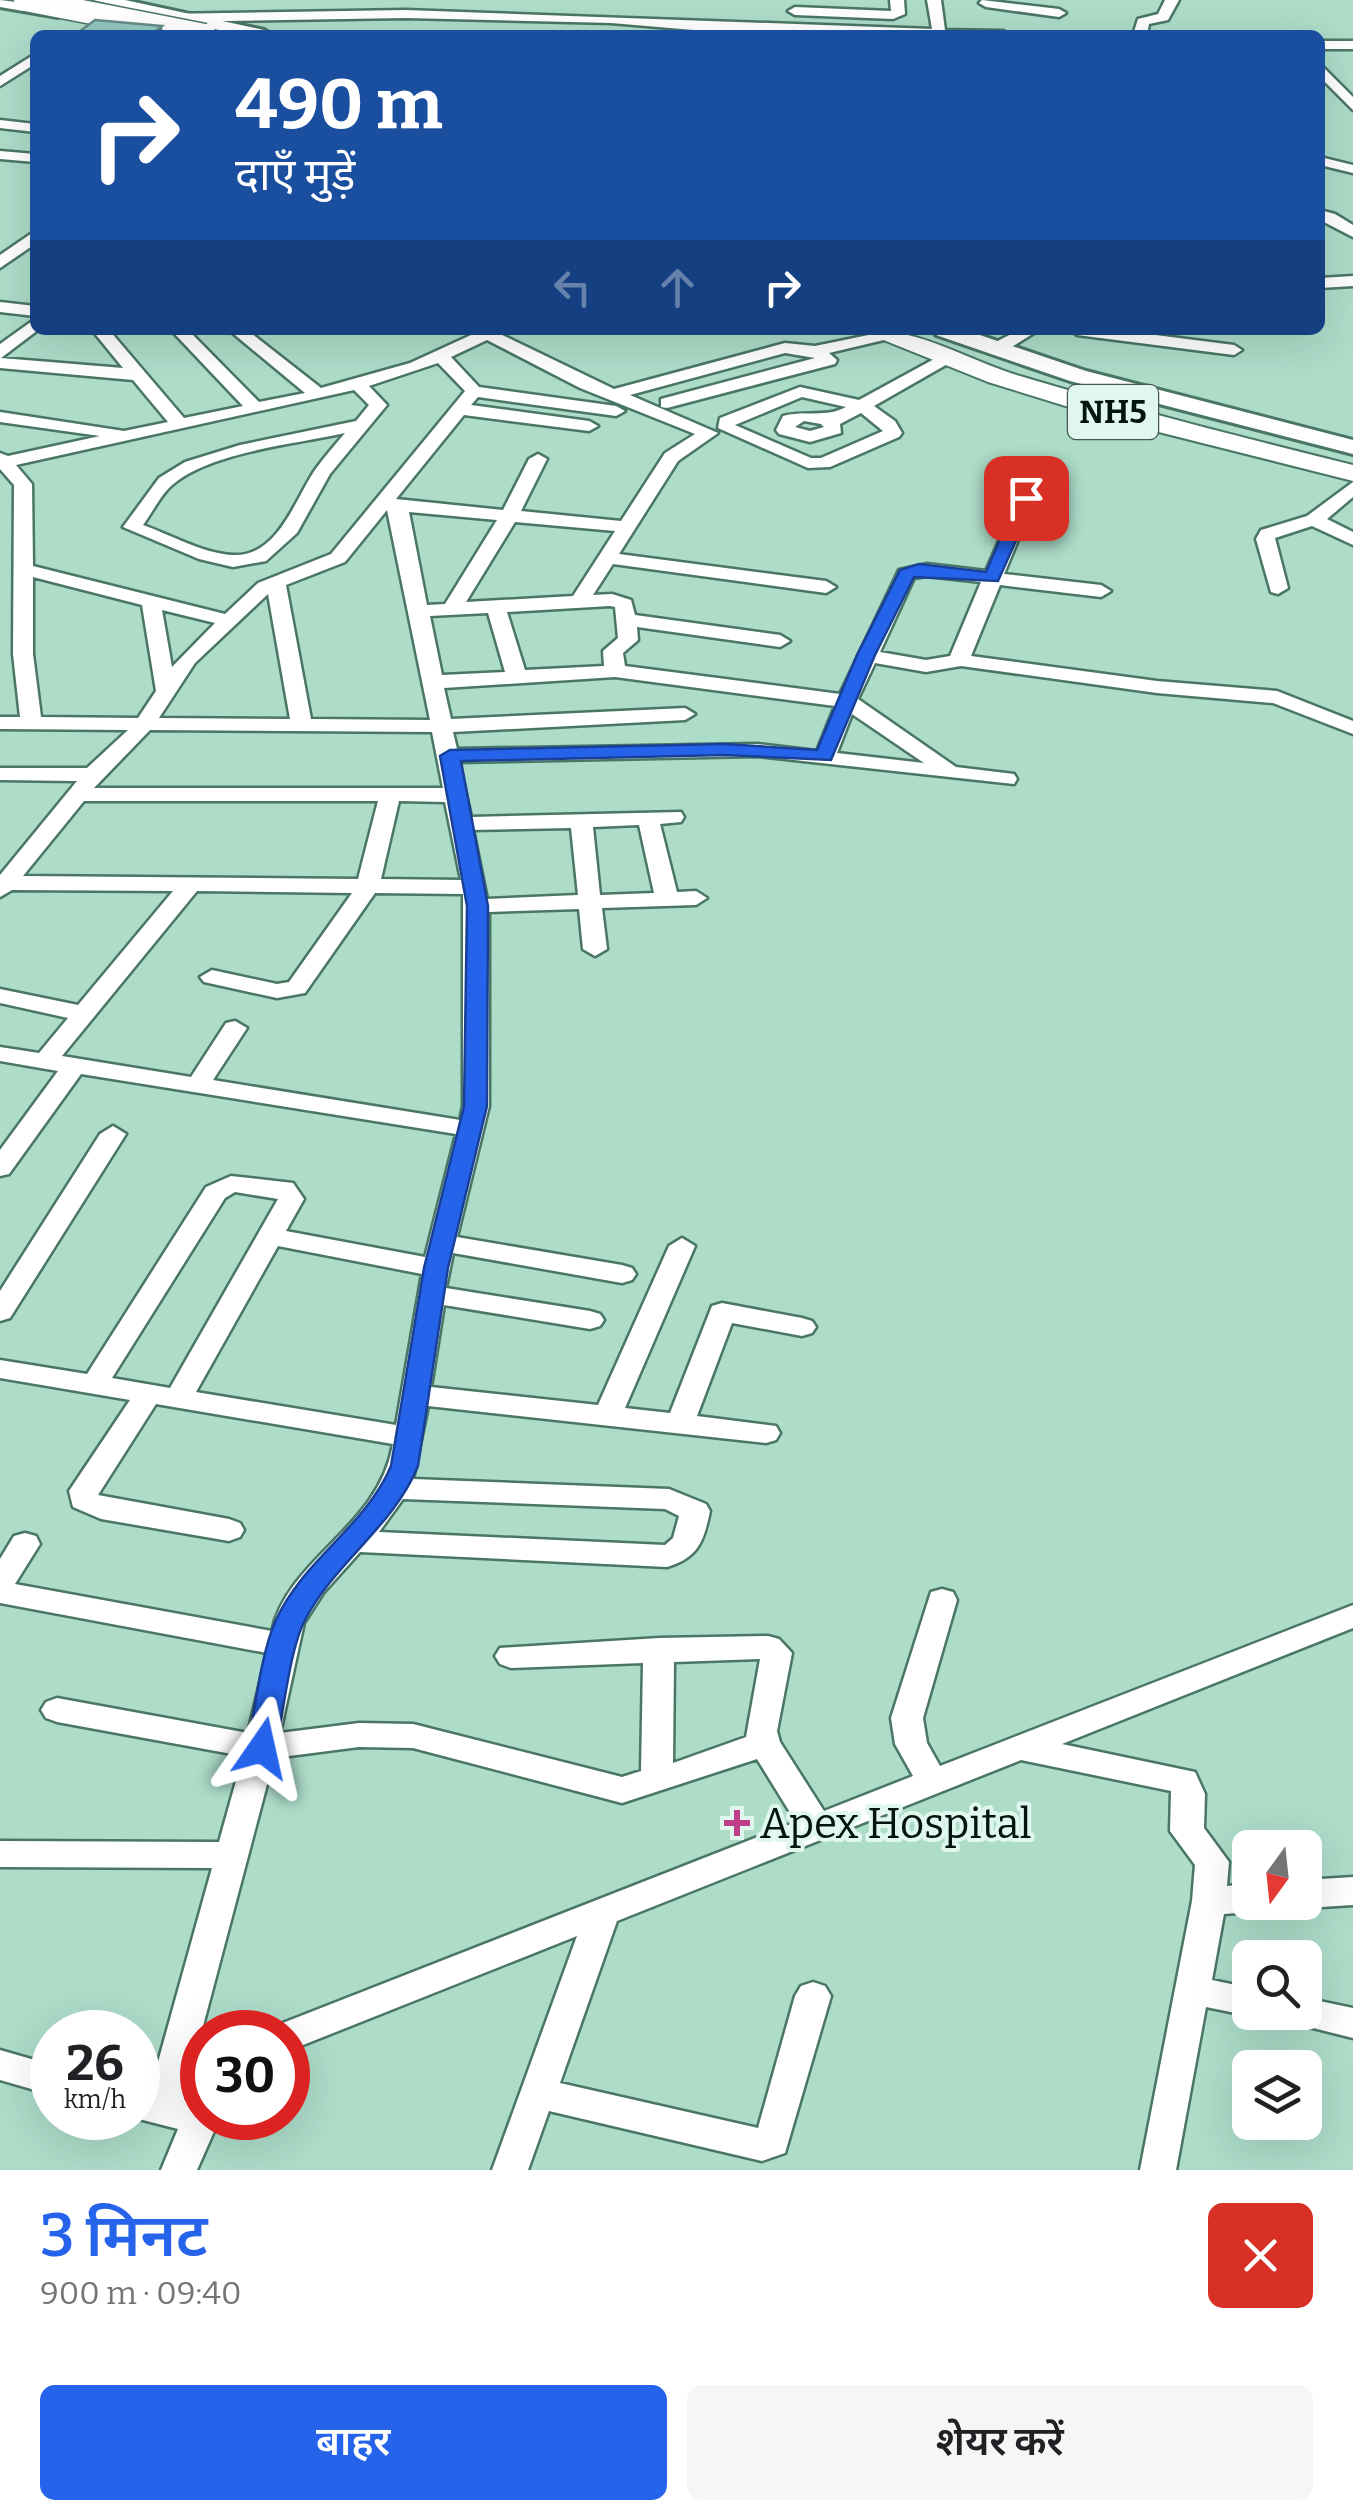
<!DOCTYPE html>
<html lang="hi">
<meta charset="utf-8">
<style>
:root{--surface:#fff;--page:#f6f6f6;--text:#202124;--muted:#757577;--accent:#2563eb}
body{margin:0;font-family:Bitter,"Noto Sans Devanagari",serif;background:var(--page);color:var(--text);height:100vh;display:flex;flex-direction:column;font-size:38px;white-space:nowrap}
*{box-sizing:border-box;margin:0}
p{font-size:32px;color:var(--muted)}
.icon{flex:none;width:55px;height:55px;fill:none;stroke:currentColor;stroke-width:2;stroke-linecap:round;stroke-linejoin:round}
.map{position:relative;height:2170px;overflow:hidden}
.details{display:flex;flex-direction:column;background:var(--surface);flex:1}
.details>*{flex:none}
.guide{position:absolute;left:30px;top:30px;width:1295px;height:305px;border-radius:15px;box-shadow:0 10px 40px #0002;background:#1a4fa0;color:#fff;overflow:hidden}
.needle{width:65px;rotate:195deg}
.buttons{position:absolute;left:1232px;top:1830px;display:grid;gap:20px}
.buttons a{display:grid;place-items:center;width:90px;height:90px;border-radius:15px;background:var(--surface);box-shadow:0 10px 40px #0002;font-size:50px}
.speed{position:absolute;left:30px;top:2010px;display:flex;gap:20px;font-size:50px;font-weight:700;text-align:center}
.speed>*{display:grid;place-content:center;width:130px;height:130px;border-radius:50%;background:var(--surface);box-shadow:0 10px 40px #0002;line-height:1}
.speed small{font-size:25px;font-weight:400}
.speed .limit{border:15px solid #d22;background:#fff;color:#111}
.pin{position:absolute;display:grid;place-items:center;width:85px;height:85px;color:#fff;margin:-42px;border-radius:20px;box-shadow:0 5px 15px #0006}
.me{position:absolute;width:110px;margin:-55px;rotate:11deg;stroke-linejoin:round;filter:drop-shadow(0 0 8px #0008)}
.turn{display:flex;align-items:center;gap:35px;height:210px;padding:0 40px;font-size:45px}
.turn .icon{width:130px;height:130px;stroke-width:2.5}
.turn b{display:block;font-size:70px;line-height:85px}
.lanes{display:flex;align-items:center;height:95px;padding:0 40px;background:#0003;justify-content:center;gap:50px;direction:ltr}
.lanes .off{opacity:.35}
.round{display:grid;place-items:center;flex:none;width:105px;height:105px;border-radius:15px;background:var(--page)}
.headline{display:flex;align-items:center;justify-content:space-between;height:170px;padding:0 40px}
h1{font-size:60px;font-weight:600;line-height:75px;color:var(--accent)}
.cta{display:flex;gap:20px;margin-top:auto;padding:20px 40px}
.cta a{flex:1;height:115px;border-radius:15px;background:var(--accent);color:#fff;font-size:40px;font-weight:600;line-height:115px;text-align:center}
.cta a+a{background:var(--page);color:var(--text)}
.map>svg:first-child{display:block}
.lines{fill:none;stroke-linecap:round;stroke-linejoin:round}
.minor-casing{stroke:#4a7665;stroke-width:5}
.major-casing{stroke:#4a7665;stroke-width:6}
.highway-casing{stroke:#4a7665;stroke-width:4}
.minor{fill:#fff;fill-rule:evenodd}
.major{fill:#fff;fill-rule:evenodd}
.highway{fill:#fff;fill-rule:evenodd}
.highway-bridge-casing{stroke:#4a7665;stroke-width:25;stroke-linecap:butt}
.highway-bridge{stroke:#fff;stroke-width:22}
.wall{fill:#7eaba7}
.shaded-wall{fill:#678b88}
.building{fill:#93c7c2;stroke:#678b88;stroke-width:2.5}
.route{fill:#2563eb;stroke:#184099;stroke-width:2.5}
.poi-dot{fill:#be3e89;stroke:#e0f7ed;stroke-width:4}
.labels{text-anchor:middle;stroke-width:8;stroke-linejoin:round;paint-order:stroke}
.shield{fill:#e0f7ed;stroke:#465851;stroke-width:2.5}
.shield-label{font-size:32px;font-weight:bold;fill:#04140e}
.near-poi-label{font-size:42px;fill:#04140e;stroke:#e0f7ed;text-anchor:start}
</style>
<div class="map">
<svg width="1353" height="2170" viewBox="0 0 1353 2170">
<rect width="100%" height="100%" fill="#addcc9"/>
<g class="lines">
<defs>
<path id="minor" d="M890 0H904L905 14 893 19 795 15 788 11 795 7 891 11Z
M927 0H941L945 30 1003 31 1010 35 717 32 611 23 406 18 164 22 157 18 164 14 406 10 932 29Z
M982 0 1059 9 1066 13 1059 17 986 7 979 3Z
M1165 0H1179L1168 20 1149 24 1147 35H1133L1138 19 1158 14Z
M1320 41H1353V49H1320Z
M35 54V64L0 86V76Z
M1320 64 1353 97V110L1320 77Z
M0 120 35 124V132L0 128Z
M0 151 35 154V162L0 159Z
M1320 157 1353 165V173L1320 165Z
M1320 210 1335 214 1353 225V237L1320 220Z
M35 231V244L0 268V255Z
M1353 276V286L1320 288V278Z
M0 302 35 306V316L0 312Z
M35 319 38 330 1 358 123 368 92 330H109L184 418 243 406 171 330H188L259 402 305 393 229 330H247L321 388 410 363 482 330H503L500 334 614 389 785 343 815 346 888 331V339L829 353 837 360 835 364 667 408 661 407V399L815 358 785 353 630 395 718 433 678 461 619 554 826 581 836 587 826 593 613 564 593 595 612 594 631 600 635 615 780 635 790 641 780 647 637 627 638 640 623 653 625 666 840 694 899 570 927 564 986 571 1019 494 1063 496V504H1033L1004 574 1101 585 1111 591 1101 597 1000 585 971 656 1157 681 1277 691 1353 721V734L1273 703 1157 693 961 666 926 672 875 663 858 699 956 767 1014 774 1017 779 1014 784 757 756 459 762 471 817 681 812 684 817 681 822 660 824 677 892 696 891 707 898 696 905 602 908 607 949 595 956 583 949 579 909 489 912V1106L457 1237 622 1265 632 1268 636 1274 632 1280 622 1283 453 1253 446 1288 590 1311 600 1314 604 1320 600 1326 590 1329 444 1305 431 1387 598 1405 669 1246 682 1238 695 1246 625 1408 670 1413 712 1306 722 1303 802 1318 812 1321 816 1327 812 1333 802 1336 732 1323 697 1416 776 1426 780 1433 776 1440 766 1443 428 1406 413 1479 669 1489 706 1504 710 1511C704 1541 698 1558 667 1567L360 1552 324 1592 304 1623 280 1733 359 1723 413 1724 622 1777 641 1771 643 1663 511 1668 500 1664 495 1656 500 1648 659 1638 768 1636 779 1639 792 1653 777 1731 780 1742 824 1811 913 1776 895 1744 891 1718 931 1592 942 1589 953 1592 957 1600 923 1718 927 1743 940 1766 1353 1605V1628L1062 1744 1195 1772 1205 1794 1204 1828 1229 1862 1227 1886 1250 1884V1902H1265L1250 1912 1224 1914 1212 1980 1250 1988V2012H1262L1250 2016 1206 2007 1176 2170H1140L1192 1901 1195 1865 1170 1831 1171 1791 1021 1760 617 1921 560 2083 758 2128 795 1996 801 1986 813 1982 825 1986 831 1996 785 2153 762 2161 549 2111 528 2170H492L577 1936 288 2051V2032H272L275 2026 796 1822 757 1759 622 1803 413 1748 359 1747 274 1758 195 2056 202 2054V2085L186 2091 184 2100 202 2101V2118L219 2120 197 2170H161L178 2129 135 2118 138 2088 150 2091 212 1868 0 1867V1841L219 1842 243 1756 57 1722 46 1718 41 1710 46 1702 57 1698 248 1733 267 1653 0 1603V1559L14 1536 25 1533 36 1536 40 1544 15 1584 272 1631C288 1558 379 1528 393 1444L156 1404 98 1495 229 1519 240 1523 244 1530 240 1537 229 1541 101 1519 73 1507 69 1491 130 1400 0 1378V1360L87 1374 206 1187 231 1176 293 1183 304 1199 286 1231 425 1257 456 1134 81 1074 9 1174 0 1176V1150L58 1071 0 1061V1047L39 1053 68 1018 0 1003V989L78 1005 173 891 12 890 0 897V875L77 781 0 780V768H87L128 730 0 729V717H20L13 654 14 485 0 469V453L8 456 100 436 0 422V412L124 431 168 422 133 380 0 368V344ZM487 340 580 388 695 434 665 453 621 521 521 511 547 459 538 454 529 459 503 510 396 499 464 415 589 431 598 426 589 421 471 405 478 397 616 416 625 411 616 406 479 387 451 357ZM438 363 465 391 331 554 258 583 225 614 33 566 32 484 16 465 354 390 369 405 356 421 240 445 185 462 159 478 123 527 199 559 233 567 266 561 297 533 330 474 387 405 369 386ZM345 433C335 445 324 457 315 470 295 499 278 558 232 555 202 553 171 535 143 525 152 513 160 496 171 486 208 452 297 444 345 433ZM387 510 430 720 311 719 286 585 345 562ZM409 512 497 520 445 604 427 605ZM515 522 615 531 573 596 466 602ZM927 576 981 582 950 656 926 660 880 652 914 578ZM33 577 142 605 156 691 138 718 41 717 33 654ZM268 594 290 719 159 718 195 663ZM610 606 615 607 618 638 603 651 604 666 525 670 507 612ZM162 610 215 623 172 667ZM488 613 505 672 442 675 430 616ZM615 677 835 706 817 751 757 744 457 749 453 732 685 720 695 714 685 708 451 719 444 688ZM852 714 924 763 837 753ZM150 730 432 732 443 788H94ZM84 801H378L358 879 23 876ZM399 801 445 802 461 880 381 879ZM639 825 654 893 600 895 593 827ZM571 828 578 895 487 899 473 830ZM197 891 352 893 289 982 277 984 212 970 200 977 204 982 277 998 305 993 375 893 463 894V1106L460 1120 213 1080 247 1028 235 1021 226 1023 191 1077 62 1056ZM235 1192 278 1199 170 1388 112 1378 225 1198ZM278 1246 422 1274 396 1425 196 1392ZM403 1499 665 1509 679 1516 673 1538 665 1545 379 1532ZM760 1659 746 1737 673 1763 674 1662Z
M1019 330H1039L1002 353H990V345Z
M1069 330H1116L1234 345 1242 350 1234 355 1077 335Z
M936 358 951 362 874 406 895 421 902 433 899 437 830 467 808 468 718 428 720 418 800 387 859 400ZM802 397 846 407C826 418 805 410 783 416L776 430 779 434 810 442 841 433 840 424 861 413 883 431 821 458H811L735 425ZM804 421 821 424 824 427 810 431 795 427Z
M1353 482V497L1327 519 1353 532V545L1312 526 1275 538 1288 588 1278 594 1271 592 1256 539 1261 530 1307 516Z
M113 1126 126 1134 10 1318 0 1321V1291L100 1134Z
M1353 1877V1905L1305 1908 1292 1902H1305V1880Z
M1305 1998 1353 2008V2038L1289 2022 1284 2012H1305Z
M0 2050 52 2065V2095L0 2080Z"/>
<path id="major" d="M0 0 58 7 67 12 58 17 0 7Z
M93 0H125L264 30 273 35H240Z
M933 330H965L1086 371 1353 440V454L1070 381 936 335Z"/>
<path id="highway" d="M867 330C924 330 967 360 1020 376 1130 409 1241 437 1353 465V481L1111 420 988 382 871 335Z"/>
</defs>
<use href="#minor" class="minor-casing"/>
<use href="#major" class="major-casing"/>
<use href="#highway" class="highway-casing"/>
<use href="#minor" class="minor"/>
<use href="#major" class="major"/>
<use href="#highway" class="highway"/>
<defs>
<path id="highway-bridge" d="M25 0 205 35"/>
</defs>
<use href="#highway-bridge" class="highway-bridge-casing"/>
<use href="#highway-bridge" class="highway-bridge"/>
</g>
<path class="wall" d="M35 64V94L31 67Z"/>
<path class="shaded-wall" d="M162 26 163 35H151Z"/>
<path class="building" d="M95 20 162 26 151 35H75Z"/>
<path class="route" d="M1026 493 1035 498 998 581 914 577 875 655 831 760 725 755 461 761 488 906 487 1106 448 1268 418 1466C393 1527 335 1562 305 1620 290 1648 283 1714 276 1748L272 1756 262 1759 251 1756 247 1748C255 1711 261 1652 276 1620 303 1560 366 1526 391 1466L424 1268 464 1106 467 906 440 756 450 750 725 744 817 750 857 655 900 570 919 564 986 572 1018 498Z"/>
<path class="poi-dot" d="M732 1808h10v10h10v10h-10v10h-10v-10h-10v-10h10z"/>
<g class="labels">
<rect class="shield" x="1068" y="385" width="90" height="54" rx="8"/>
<g class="shield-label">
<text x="1113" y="423">NH5</text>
</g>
<g class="near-poi-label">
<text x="760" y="1838">Apex Hospital</text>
</g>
</g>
</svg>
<div class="buttons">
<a><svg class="needle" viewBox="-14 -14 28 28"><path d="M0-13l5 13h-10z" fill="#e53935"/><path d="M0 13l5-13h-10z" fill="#757577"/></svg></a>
<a><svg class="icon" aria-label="search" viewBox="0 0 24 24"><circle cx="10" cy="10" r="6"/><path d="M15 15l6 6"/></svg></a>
<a><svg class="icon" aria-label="layers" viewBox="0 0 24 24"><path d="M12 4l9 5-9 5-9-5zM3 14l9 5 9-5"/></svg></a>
</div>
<div class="speed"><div>26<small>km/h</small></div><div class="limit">30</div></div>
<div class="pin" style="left:1026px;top:498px;background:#d93025"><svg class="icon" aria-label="arrive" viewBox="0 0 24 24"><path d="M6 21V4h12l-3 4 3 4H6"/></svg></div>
<svg class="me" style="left:262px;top:1748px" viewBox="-20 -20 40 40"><path d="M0-17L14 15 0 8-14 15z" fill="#2563eb" stroke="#fff" stroke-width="4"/></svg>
<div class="guide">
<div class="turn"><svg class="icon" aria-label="right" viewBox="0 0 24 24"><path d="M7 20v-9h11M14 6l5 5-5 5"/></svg><div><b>490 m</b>दाएँ मुड़ें</div></div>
<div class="lanes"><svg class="icon off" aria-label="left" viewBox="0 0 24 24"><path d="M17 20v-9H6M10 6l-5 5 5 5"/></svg><svg class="icon off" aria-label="ahead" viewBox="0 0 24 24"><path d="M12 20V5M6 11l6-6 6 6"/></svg><svg class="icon" aria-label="right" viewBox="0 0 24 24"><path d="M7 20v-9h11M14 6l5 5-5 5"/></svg></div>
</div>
</div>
<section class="details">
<div class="headline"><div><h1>3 मिनट</h1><p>900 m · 09:40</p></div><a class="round" style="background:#d93025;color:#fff"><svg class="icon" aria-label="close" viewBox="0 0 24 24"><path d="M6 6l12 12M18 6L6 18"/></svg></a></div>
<div class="cta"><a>बाहर</a><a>शेयर करें</a></div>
</section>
